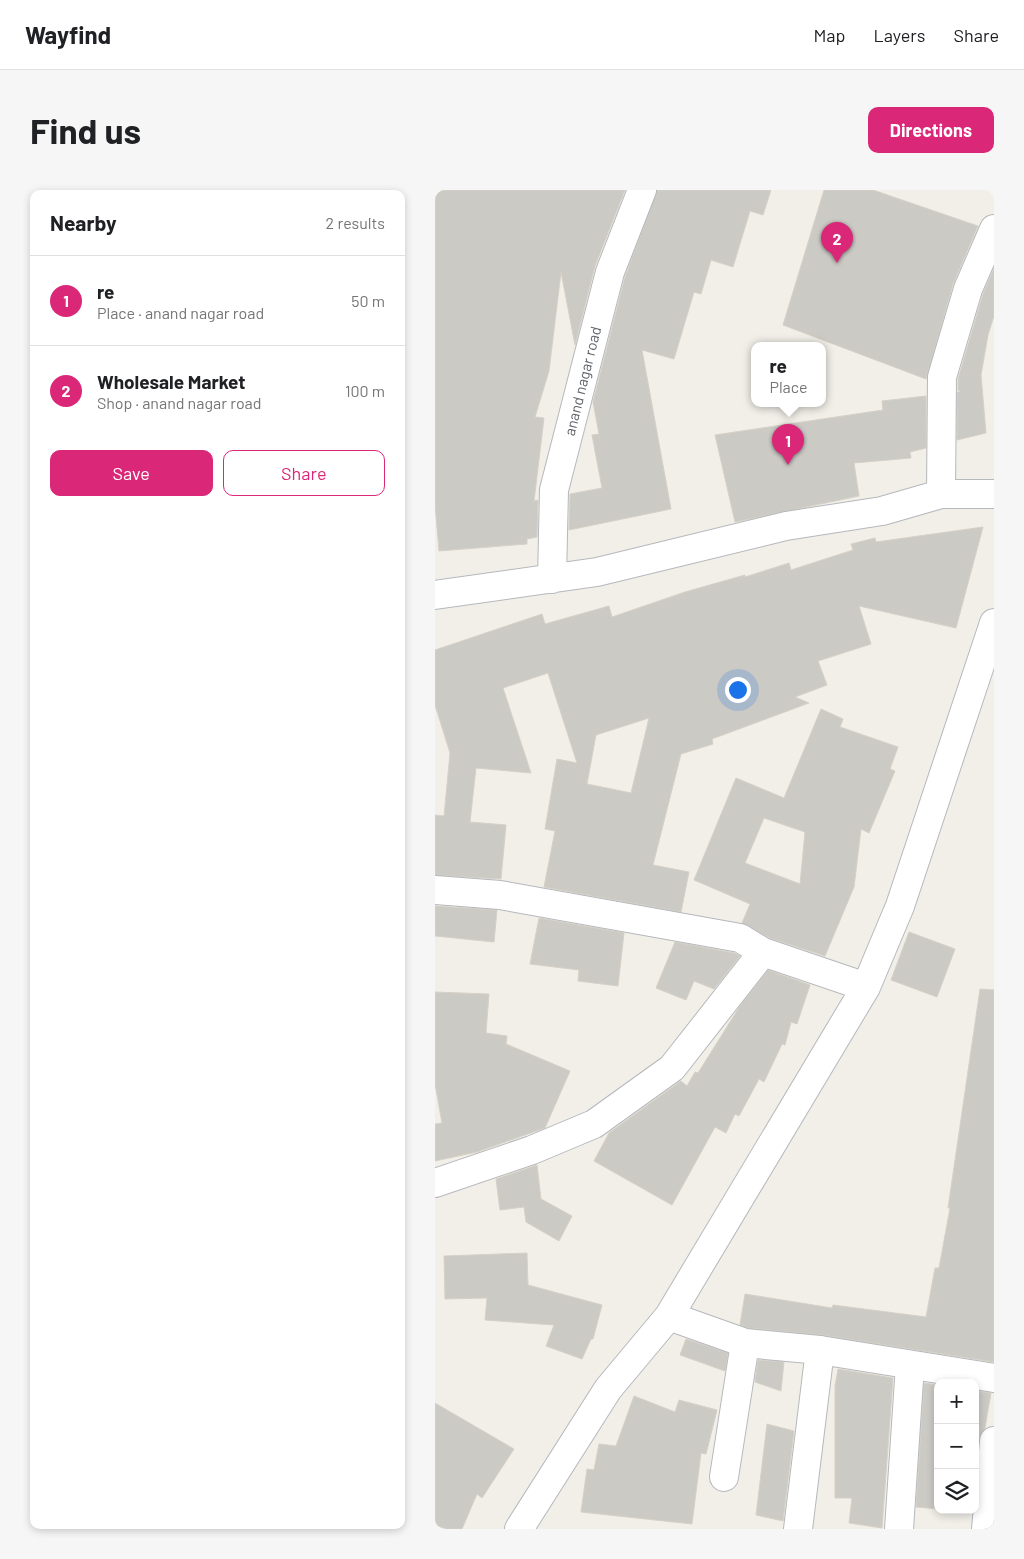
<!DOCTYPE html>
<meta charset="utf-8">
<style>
:root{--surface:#fff;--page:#f6f6f6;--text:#202124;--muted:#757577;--line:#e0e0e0;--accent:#db2777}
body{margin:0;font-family:Barlow,sans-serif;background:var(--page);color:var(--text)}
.controls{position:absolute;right:15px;bottom:15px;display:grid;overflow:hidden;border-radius:10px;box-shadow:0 2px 8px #0003}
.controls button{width:45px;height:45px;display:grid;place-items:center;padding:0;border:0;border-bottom:1px solid var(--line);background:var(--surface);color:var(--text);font:25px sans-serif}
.you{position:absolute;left:302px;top:499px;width:18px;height:18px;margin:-12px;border:4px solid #fff;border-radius:50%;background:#1a73e8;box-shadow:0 0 0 8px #1a73e833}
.badge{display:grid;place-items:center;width:32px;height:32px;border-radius:50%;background:var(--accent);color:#fff;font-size:16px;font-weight:700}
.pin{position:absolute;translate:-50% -41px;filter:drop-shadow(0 1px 2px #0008)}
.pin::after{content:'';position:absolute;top:26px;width:18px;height:15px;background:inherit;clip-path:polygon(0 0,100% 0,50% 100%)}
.popup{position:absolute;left:316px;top:152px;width:75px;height:65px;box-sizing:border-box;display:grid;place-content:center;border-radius:10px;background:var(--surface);filter:drop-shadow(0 1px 4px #0005);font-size:16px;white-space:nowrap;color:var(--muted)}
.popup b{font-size:19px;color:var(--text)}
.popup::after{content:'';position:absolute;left:50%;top:100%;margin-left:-10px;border:10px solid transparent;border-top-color:var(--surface)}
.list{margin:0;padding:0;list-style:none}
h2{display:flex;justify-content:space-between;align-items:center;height:65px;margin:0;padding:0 20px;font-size:21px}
h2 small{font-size:16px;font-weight:400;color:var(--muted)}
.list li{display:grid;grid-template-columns:32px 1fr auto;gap:15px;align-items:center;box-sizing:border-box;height:90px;padding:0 20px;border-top:1px solid var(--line)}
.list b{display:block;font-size:19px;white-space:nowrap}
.list p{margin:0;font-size:16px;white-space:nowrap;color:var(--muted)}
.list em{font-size:16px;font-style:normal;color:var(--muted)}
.actions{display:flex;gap:10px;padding:15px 20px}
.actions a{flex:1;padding:11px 0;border:1px solid var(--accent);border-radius:10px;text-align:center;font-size:18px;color:var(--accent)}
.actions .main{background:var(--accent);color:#fff}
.icon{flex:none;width:28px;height:28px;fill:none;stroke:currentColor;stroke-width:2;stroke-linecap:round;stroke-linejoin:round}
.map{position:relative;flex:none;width:559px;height:1339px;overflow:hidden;border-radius:10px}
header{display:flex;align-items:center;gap:30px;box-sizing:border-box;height:70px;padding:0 25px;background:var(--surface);border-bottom:1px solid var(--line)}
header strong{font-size:24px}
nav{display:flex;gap:28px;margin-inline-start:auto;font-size:18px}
.intro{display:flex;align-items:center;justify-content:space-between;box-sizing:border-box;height:120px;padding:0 30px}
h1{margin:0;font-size:35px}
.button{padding:12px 22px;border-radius:10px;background:var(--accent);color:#fff;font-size:18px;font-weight:700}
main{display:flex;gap:30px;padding:0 30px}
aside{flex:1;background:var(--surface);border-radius:10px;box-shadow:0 2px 8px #0003}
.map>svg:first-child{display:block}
</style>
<header>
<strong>Wayfind</strong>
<nav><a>Map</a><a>Layers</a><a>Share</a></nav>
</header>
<div class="intro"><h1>Find us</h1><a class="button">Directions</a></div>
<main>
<aside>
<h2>Nearby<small>2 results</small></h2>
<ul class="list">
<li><span class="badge">1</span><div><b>re</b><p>Place · anand nagar road</p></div><em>50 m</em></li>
<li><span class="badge">2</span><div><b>Wholesale Market</b><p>Shop · anand nagar road</p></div><em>100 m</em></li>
</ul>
<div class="actions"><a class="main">Save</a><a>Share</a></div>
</aside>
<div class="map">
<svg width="559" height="1339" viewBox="0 0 559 1339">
<rect width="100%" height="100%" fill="#f1efe8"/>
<path fill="#cccac5" stroke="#d6d1c6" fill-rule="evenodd" d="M 0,0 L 190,0 L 160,76 L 140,155 L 126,82 L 114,181 L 100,227 L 109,228 L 99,311 L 103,310 L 102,347 L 92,349 L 92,354 L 4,361 L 0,315 Z
M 222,0 L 336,0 L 328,25 L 315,21 L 298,77 L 276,70 L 266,104 L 259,102 L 239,169 L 207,160 L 236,319 L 134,340 L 135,304 L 167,298 L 157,245 L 164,244 L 158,212 L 190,87 Z
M 389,0 L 438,0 L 543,36 L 518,94 L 491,189 L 348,135 Z
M 559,78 L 559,126 L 553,145 L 546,185 L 551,243 L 522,250 L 522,202 L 526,202 L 523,200 L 523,189 L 548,104 Z
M 491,206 L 491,258 L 475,262 L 476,268 L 419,273 L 424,306 L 300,332 L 280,245 L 448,220 L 447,211 Z
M 548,337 L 521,438 L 424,416 L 436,454 L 383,471 L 392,495 L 360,507 L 374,513 L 277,549 L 278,554 L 246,564 L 218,675 L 254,682 L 246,722 L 109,697 L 120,641 L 110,639 L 122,569 L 142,573 L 113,483 L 68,498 L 96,583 L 41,578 L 35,632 L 71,635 L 66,689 L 0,685 L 0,625 L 9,626 L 15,563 L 0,515 L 0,460 L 107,424 L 110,434 L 174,416 L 177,427 L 250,402 L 310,385 L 310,387 L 354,373 L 356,380 L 418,360 L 416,354 L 440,348 L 441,352 ZM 214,528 L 196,603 L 152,594 L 161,545 Z
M 386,519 L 408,529 L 405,537 L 463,557 L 455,579 L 460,581 L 434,643 L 426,639 L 419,697 L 390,766 L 335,748 L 307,733 L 315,714 L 259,690 L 301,588 L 349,608 ZM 329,628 L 370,642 L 365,694 L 310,673 Z
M 0,716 L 62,720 L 59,752 L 0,746 Z
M 104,728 L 189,743 L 183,796 L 143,791 L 144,780 L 95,774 Z
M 474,742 L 520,759 L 502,807 L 456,790 Z
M 240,752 L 299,763 L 305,766 L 279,799 L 259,791 L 251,810 L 221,798 Z
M 333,780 L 375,795 L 362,834 L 356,832 L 350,855 L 347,854 L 329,892 L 324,889 L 304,926 L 300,924 L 291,943 L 280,937 L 237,1015 L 159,971 L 174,943 L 246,891 L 252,896 L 260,882 L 263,883 L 305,816 Z
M 545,799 L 559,800 L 559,1172 L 387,1145 L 313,1138 L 305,1135 L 310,1104 L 397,1118 L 398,1115 L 491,1127 L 500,1078 L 504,1078 L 515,1018 L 513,1018 Z
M 0,802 L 54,804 L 51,843 L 72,846 L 71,854 L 135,881 L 110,938 L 42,962 L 0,971 L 0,934 L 7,933 L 0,894 Z
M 102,975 L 106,1009 L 137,1026 L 124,1051 L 91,1032 L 89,1017 L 65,1020 L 61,989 Z
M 92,1063 L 93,1095 L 167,1115 L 158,1149 L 156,1149 L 147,1169 L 111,1156 L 119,1135 L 50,1130 L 52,1108 L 10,1109 L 9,1066 Z
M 251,1149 L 293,1163 L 290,1181 L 245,1165 Z
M 323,1170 L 349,1172 L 346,1201 L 320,1192 Z
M 403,1179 L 458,1188 L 447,1338 L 414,1333 L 417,1308 L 400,1308 L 400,1196 Z
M 489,1193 L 503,1195 L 503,1319 L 481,1317 Z
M 540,1201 L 556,1203 L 550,1238 L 543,1250 L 540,1285 Z
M 199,1206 L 240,1222 L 244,1210 L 282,1220 L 271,1264 L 266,1263 L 257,1334 L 146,1322 L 152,1279 L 159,1280 L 164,1254 L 181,1256 Z
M 0,1213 L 79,1259 L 47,1308 L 42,1304 L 27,1339 L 11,1339 L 0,1335 Z
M 332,1234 L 359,1241 L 348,1331 L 321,1325 Z"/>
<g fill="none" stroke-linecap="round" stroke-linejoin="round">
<defs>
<path id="street" d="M 506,304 L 507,187 L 533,99 L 559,39
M 117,389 L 119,300 L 175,82 L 207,0
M 0,405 L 162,382 L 351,336 L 447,321 L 506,304 L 559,304
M 0,700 L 65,705 L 305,748 L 328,762 L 431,797
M 0,993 L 97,960 L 159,934 L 237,878 L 328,762
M 234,1126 L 310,1153 L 385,1160 L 559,1188
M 289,1287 L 310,1153
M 84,1339 L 173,1199 L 234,1126 L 431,797 L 465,716 L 559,433
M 363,1339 L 385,1160
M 464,1339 L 475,1175
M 551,1339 L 559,1251"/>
</defs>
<use href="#street" stroke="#b5b8bc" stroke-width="30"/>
<use href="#street" stroke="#fff" stroke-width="28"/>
</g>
<g text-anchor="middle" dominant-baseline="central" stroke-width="4" stroke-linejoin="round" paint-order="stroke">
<g font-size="15" fill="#5f6368" stroke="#fff">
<text transform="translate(147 191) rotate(-76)">anand nagar road</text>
</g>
</g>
</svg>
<div class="controls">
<button>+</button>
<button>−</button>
<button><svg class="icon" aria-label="layers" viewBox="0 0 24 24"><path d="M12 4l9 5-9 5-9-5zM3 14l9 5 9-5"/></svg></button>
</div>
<div class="you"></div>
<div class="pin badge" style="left:353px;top:275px">1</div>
<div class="popup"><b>re</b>Place</div>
<div class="pin badge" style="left:402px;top:73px">2</div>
</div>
</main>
